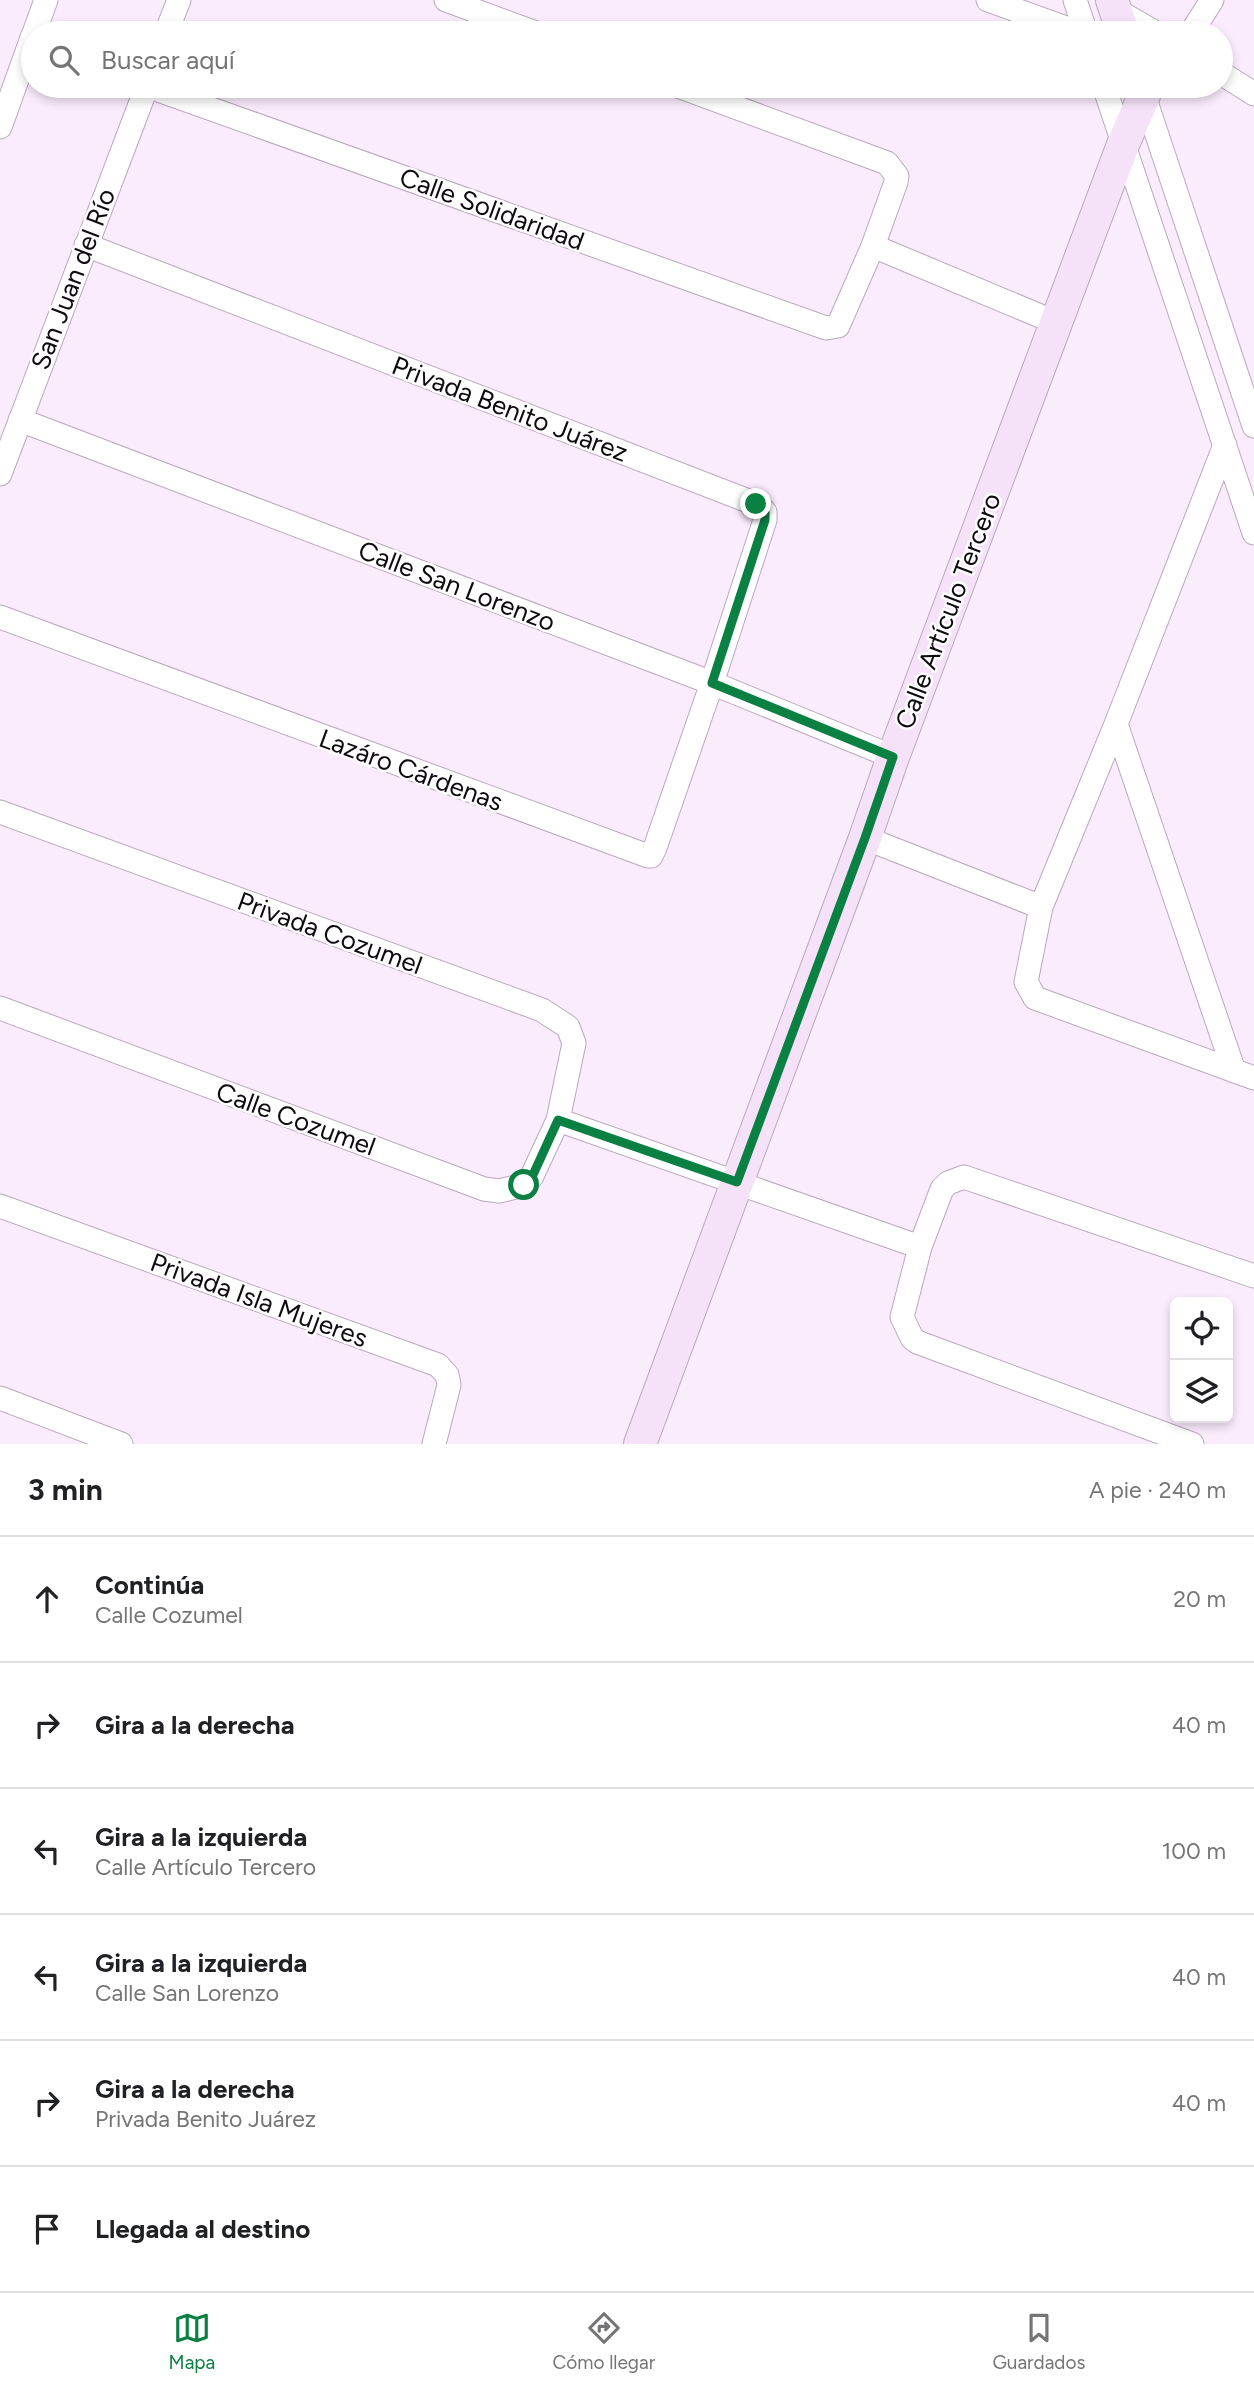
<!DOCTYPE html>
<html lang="es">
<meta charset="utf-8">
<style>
:root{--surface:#fff;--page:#f6f6f6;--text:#202124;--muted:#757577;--line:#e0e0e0;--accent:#0b8043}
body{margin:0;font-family:Figtree,sans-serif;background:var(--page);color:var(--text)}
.controls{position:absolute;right:21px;bottom:21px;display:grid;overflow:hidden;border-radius:10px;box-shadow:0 4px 10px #0003}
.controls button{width:63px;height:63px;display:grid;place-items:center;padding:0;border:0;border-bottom:2px solid var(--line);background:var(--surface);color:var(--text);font:35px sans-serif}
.stop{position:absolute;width:21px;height:21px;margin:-16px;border:5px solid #0b8043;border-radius:50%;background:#fff}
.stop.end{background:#0b8043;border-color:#fff;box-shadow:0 2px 7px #0008}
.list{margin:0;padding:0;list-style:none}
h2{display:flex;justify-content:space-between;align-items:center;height:91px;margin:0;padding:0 28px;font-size:30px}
h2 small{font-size:23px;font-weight:400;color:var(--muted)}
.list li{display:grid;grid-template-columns:46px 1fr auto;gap:21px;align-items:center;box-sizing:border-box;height:126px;padding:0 28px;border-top:2px solid var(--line)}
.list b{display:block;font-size:26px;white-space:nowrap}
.list p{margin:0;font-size:23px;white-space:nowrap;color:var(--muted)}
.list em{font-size:23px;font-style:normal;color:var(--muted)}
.icon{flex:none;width:38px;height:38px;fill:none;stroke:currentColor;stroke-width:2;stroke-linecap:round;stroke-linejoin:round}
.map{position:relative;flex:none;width:1254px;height:1444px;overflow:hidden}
.search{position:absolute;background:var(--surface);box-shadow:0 4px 10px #0003;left:21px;right:21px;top:21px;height:77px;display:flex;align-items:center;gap:18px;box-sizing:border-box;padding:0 24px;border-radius:38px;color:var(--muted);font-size:26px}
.sheet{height:847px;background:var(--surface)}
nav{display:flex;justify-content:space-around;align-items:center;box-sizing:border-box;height:98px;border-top:2px solid var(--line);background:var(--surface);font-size:19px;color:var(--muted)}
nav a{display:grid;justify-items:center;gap:4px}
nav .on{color:var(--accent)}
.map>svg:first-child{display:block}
</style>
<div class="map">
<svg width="1254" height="1444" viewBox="0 0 1254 1444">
<rect width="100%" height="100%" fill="#fbecfd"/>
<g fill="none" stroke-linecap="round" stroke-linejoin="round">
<defs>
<path id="street" d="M 446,0 L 536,33
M 988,0 L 1080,33
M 1075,0 L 1086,33
M 1116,10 L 1156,33
M 34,33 L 46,0
M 166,33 L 179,0
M 1191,33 L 1212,0
M 1221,73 L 1254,94
M 1104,86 L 1254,533
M 1144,96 L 1254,426
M 0,127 L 33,35
M 873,246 L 1057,323
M 20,420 L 712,683 L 893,757
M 1225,445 L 1116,724 L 1041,907 L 1026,982 L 1035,998 L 1254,1078
M 0,474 L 147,86 L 826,328 L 838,326 L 873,246 L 896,182 L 897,176 L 887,163 L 678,86
M 0,617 L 648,856 L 651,856 L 655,848 L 712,683 L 765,520 L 765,512 L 756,504 L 86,245
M 1116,724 L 1234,1071
M 0,812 L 542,1010 L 568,1027 L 574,1043 L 558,1120 L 532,1176 L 524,1185 L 499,1191 L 484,1189 L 0,1008
M 865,838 L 1041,907
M 558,1120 L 920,1247
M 0,1206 L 438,1365 L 447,1375 L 449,1385 L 434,1444
M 0,1398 L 121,1444
M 1192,1444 L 917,1342 L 912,1338 L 902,1317 L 920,1247 L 942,1189 L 948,1183 L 964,1177 L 1254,1276"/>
<path id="secondary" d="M 1112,0 L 1123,33
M 640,1444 L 865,838 L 893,757 L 1124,142 L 1144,96 L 1141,86"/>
</defs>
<use href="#street" stroke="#b9a8bc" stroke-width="25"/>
<use href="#secondary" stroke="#b9a8bc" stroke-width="34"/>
<use href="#street" stroke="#fff" stroke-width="23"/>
<use href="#secondary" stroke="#f5e2f8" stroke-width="32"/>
</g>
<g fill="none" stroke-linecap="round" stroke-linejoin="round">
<path stroke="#0b8043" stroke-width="9" d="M 524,1185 L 532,1177 L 558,1120 L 737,1182 L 865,838 L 893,757 L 712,683 L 765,520 L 765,512 L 756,504"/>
</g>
<g text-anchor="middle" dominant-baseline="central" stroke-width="5" stroke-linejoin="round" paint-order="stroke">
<g font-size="26" fill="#0f0910" stroke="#fff">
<text transform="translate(492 209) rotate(20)">Calle Solidaridad</text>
<text transform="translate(73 279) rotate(-69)">San Juan del Río</text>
<text transform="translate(510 409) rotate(21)">Privada Benito Juárez</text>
<text transform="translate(457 586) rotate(21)">Calle San Lorenzo</text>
<text transform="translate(948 611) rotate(-69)">Calle Artículo Tercero</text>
<text transform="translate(411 770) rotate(20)">Lazáro Cárdenas</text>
<text transform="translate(330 933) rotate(20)">Privada Cozumel</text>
<text transform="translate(296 1119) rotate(20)">Calle Cozumel</text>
<text transform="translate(259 1300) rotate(20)">Privada Isla Mujeres</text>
</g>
</g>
</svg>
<div class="controls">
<button><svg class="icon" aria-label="locate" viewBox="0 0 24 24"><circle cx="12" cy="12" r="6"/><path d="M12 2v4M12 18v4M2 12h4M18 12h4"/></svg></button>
<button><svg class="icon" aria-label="layers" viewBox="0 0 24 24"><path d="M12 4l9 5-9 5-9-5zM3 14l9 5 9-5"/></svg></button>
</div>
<div class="stop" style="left:524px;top:1185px"></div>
<div class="stop end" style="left:756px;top:504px"></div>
<div class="search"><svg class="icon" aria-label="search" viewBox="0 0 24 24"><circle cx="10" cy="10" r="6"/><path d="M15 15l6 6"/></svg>Buscar aquí</div>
</div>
<section class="sheet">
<h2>3 min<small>A pie · 240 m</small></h2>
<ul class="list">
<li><svg class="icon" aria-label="ahead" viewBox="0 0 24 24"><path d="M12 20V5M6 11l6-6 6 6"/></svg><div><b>Continúa</b><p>Calle Cozumel</p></div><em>20 m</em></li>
<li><svg class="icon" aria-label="right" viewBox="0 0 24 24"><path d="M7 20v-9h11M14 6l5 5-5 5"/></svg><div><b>Gira a la derecha</b></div><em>40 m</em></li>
<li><svg class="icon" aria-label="left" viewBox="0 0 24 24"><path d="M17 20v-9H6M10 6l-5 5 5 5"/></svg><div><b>Gira a la izquierda</b><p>Calle Artículo Tercero</p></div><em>100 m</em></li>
<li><svg class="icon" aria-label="left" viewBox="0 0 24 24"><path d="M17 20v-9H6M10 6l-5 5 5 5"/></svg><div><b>Gira a la izquierda</b><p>Calle San Lorenzo</p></div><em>40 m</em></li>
<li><svg class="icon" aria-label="right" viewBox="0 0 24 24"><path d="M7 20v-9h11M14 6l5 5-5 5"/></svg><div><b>Gira a la derecha</b><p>Privada Benito Juárez</p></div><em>40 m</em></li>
<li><svg class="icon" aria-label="arrive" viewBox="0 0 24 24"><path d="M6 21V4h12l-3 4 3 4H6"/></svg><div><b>Llegada al destino</b></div></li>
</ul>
</section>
<nav>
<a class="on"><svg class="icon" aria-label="map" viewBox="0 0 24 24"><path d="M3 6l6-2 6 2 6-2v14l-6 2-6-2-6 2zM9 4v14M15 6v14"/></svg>Mapa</a>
<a><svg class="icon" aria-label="directions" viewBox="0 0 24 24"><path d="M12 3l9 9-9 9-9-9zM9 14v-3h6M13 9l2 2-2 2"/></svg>Cómo llegar</a>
<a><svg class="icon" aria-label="saved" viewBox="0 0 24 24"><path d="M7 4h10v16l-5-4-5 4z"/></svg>Guardados</a>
</nav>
